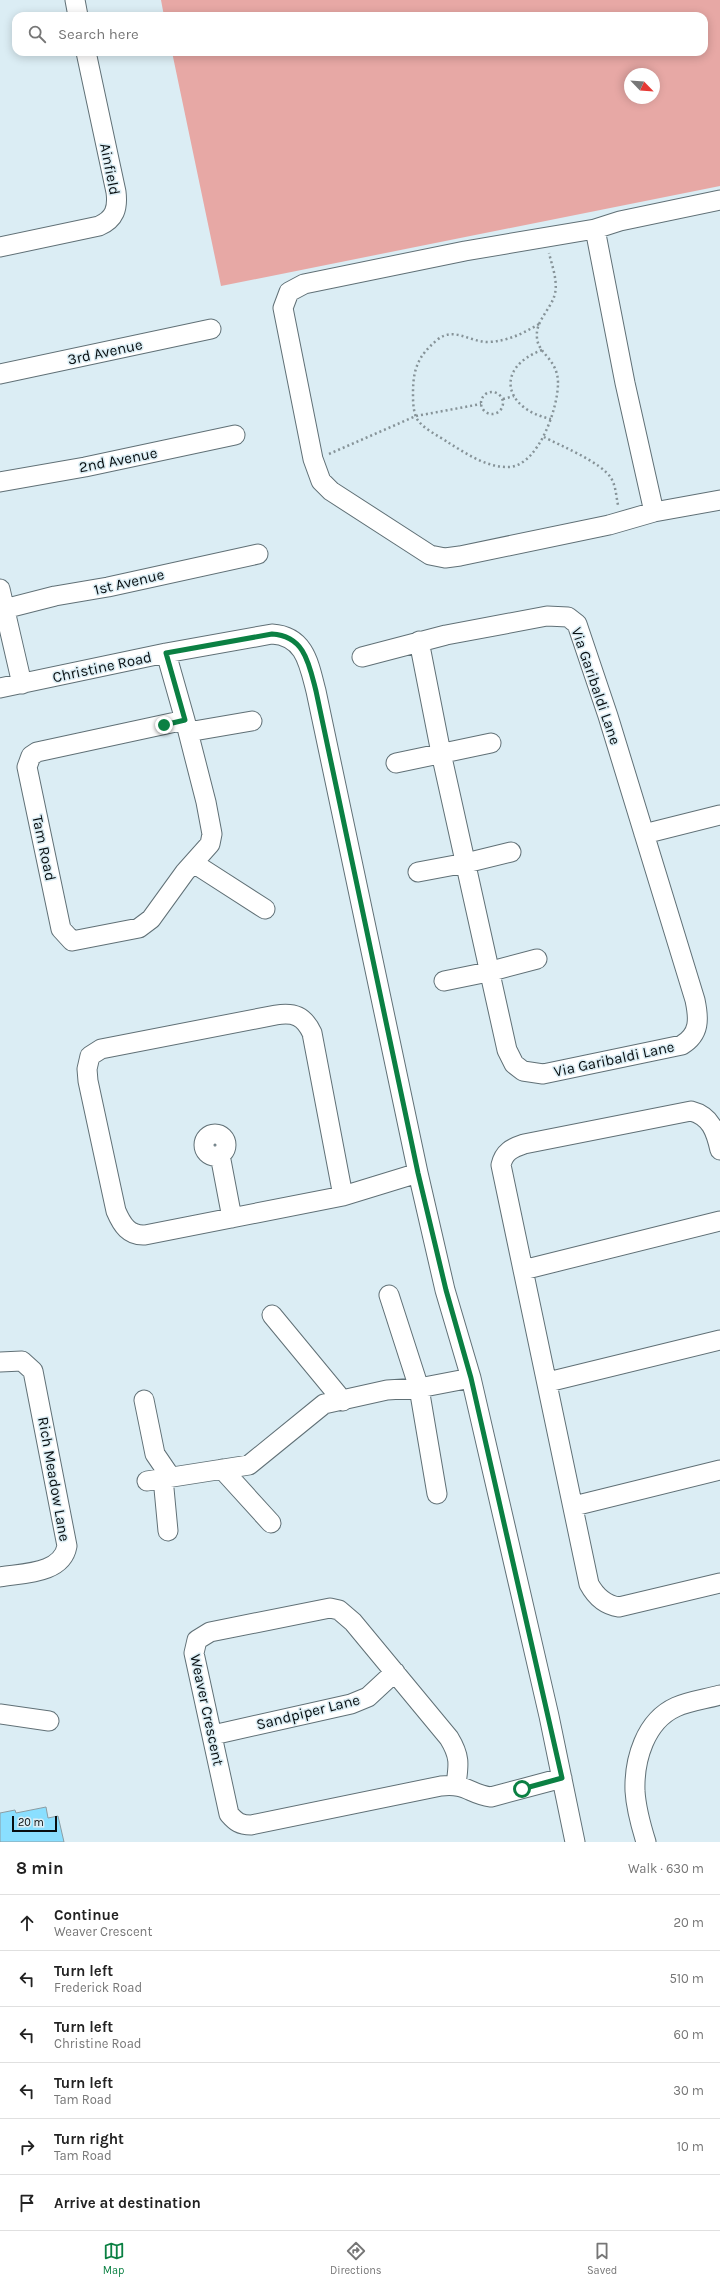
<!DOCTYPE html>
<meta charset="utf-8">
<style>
:root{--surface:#fff;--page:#f6f6f6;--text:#222;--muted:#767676;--line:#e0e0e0;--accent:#0b8043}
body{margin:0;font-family:Karla,sans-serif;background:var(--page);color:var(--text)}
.compass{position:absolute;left:624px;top:68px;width:36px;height:36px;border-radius:50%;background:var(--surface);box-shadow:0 2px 10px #0003;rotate:115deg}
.scale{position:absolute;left:12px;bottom:10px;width:45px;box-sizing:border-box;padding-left:4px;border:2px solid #080e10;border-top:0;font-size:11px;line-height:14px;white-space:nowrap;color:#080e10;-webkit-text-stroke:3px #dbedf4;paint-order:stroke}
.stop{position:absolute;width:12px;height:12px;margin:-9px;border:3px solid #0b8043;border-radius:50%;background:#fff}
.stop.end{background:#0b8043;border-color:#fff;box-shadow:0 1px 4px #0008}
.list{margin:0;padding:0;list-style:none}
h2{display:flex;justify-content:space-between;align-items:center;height:52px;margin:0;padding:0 16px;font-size:17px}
h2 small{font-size:13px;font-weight:400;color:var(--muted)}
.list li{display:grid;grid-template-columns:26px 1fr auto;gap:12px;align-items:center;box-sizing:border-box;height:56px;padding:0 16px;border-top:1px solid var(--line)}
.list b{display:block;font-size:15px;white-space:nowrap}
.list p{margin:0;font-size:13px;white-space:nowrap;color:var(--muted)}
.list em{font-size:13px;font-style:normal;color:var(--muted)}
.icon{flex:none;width:22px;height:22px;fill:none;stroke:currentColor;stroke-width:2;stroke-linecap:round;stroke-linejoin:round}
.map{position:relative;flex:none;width:720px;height:1842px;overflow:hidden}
.search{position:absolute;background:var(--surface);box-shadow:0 2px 10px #0003;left:12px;right:12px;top:12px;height:44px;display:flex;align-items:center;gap:10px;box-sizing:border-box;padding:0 14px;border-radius:12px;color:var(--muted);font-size:15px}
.sheet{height:388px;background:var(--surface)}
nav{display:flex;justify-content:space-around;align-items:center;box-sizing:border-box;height:56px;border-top:1px solid var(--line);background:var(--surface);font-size:11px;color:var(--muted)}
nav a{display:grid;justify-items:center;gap:2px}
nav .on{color:var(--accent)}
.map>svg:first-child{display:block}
</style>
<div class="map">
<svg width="720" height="1842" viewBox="0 0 720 1842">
<rect width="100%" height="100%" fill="#dbedf4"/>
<path fill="#e7a8a5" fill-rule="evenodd" d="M 161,0 L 720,0 L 720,186 L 221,286 L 172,52 L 704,52 L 704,16 L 164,16 ZM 630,74 L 654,74 L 654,98 L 630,98 Z"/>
<path fill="#8adfff" stroke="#8c9da3" d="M 46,1807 L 48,1818 L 58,1816 L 64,1842 L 0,1842 L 0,1813 L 15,1810 L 16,1813 Z"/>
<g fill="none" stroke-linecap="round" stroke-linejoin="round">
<defs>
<path id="minor" d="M 75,0 L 78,16
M 720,200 L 620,221 L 595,229 L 465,251 L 304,284 L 289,292 L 283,308 L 313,459 L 321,481 L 331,491 L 430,555 L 445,558 L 460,556 L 609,525 L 654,512 L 720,500
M 595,229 L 625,383 L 654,512
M 0,247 L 99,226 C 115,219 118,208 116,192 L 86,52
M 0,374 L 211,329
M 0,482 L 85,467 L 235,435
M 0,589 L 22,684
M 0,610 L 55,596 L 108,587 L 258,554
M 166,653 L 185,720
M 362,657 L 446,635 L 547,616 L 568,617 L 577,624 L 608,716 L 695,1000 C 699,1019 700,1034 682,1045 L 543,1074 L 523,1071 L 514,1064 L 507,1050 L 441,753 L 419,641
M 0,688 L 166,653 L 272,634 C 305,636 309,664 316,691 L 418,1173 L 445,1290 L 471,1378 L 549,1716 L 575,1842
M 185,720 L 206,802 L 212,834 L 210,844 L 185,872 L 151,919 L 139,928 L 72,941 L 61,929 L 27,767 L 31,756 L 37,752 Z
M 188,732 L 252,721
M 396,763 L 491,743
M 644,834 L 720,815
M 195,864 L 265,909
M 418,872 L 466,863 L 511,852
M 444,981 L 488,972 L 537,959
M204 1145a11 11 0 1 1 22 0a11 11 0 1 1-22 0Z
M 720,1150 C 716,1132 711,1116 691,1111 L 524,1144 C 512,1148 504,1152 501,1165 L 589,1584 C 596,1597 605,1605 619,1607 L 720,1583
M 220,1155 L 232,1218
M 343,1196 L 312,1033 C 304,1016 294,1012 276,1015 L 101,1049 L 90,1056 L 87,1069 L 88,1081 L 116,1211 C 122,1225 129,1236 145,1235 L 343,1196 L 418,1173
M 523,1270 L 720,1221
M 389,1295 L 419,1388 L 437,1494
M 272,1315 L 343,1401
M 0,1362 L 22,1361 L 33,1371 L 67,1546 C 62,1574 23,1573 0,1577
M 548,1382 L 720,1340
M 144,1400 L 155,1454 L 170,1476
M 222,1469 L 271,1523
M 163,1478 L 168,1531
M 147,1481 L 249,1465 L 324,1404 L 387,1390 L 419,1388 L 471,1378
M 574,1506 L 720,1470
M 0,1714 L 49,1721
M 213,1735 L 351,1704 L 368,1697 L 395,1672
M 456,1784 C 459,1764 460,1756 449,1738 L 353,1622 L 339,1610 L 330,1608 L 210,1632 L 197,1640 L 194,1653 L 229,1814 C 236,1822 240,1825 251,1825 L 441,1786 C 467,1783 469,1794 491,1797 L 562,1778
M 646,1842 C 641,1826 636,1808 635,1791 C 634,1760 645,1721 676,1707 C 689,1701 706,1699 720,1695"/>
</defs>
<use href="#minor" stroke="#607076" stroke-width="21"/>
<path stroke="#869398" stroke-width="2.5" stroke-dasharray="2 3" stroke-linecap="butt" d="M 539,324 C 522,334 508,341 488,342 C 469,342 454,326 437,340 C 418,356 413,369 413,393 C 413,401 413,409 416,417 C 421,428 439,436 449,443 C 467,454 487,468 510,467 C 539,464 558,408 558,383 C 558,359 538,354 537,338 C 535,322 549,311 554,297 C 559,283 552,266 549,253
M 542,350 C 494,368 504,409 551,419
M481 403a11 11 0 1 1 22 0a11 11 0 1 1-22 0Z
M 503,399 L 514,396
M 544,437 C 561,446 601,462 611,478 C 616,486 616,496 618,505
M 329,454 L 416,416 L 481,404"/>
<use href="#minor" stroke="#fff" stroke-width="19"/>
</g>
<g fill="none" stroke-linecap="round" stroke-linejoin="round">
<path stroke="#0b8043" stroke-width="5" d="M 164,725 L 185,720 L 166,653 L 272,634 C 305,636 309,664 316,691 L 418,1173 L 446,1290 L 471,1378 L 562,1778 L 522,1789"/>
</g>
<g text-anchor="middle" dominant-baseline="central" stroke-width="3" stroke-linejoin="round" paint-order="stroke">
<g font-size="15" fill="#080e10" stroke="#dbedf4">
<text transform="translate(110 169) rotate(79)">Ainfield</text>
<text transform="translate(105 352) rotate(-12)">3rd Avenue</text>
<text transform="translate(118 460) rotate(-11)">2nd Avenue</text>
<text transform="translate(129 582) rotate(-13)">1st Avenue</text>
<text transform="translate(102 667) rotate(-12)">Christine Road</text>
<text transform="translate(596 686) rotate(71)">Via Garibaldi Lane</text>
<text transform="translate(44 848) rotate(78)">Tam Road</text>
<text transform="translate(614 1059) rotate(-12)">Via Garibaldi Lane</text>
<text transform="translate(54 1479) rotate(80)">Rich Meadow Lane</text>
<text transform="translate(207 1710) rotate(78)">Weaver Crescent</text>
<text transform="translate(308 1712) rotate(-14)">Sandpiper Lane</text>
</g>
</g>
</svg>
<svg class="compass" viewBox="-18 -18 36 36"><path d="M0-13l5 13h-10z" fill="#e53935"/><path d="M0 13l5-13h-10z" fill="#767676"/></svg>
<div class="scale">20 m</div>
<div class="stop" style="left:522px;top:1789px"></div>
<div class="stop end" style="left:164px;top:725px"></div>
<div class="search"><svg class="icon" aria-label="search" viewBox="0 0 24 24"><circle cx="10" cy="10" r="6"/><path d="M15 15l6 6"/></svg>Search here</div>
</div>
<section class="sheet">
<h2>8 min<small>Walk · 630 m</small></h2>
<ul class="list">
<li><svg class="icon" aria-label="ahead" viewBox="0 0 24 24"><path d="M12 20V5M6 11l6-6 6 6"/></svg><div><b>Continue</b><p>Weaver Crescent</p></div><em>20 m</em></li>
<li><svg class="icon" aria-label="left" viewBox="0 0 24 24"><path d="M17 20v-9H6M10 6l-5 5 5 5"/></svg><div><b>Turn left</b><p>Frederick Road</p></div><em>510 m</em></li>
<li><svg class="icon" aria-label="left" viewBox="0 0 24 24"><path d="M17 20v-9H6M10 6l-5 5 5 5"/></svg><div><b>Turn left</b><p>Christine Road</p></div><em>60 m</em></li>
<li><svg class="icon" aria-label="left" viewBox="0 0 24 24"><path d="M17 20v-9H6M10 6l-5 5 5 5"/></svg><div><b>Turn left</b><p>Tam Road</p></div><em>30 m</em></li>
<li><svg class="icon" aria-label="right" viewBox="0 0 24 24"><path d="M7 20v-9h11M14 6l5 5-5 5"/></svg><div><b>Turn right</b><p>Tam Road</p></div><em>10 m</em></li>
<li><svg class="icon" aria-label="arrive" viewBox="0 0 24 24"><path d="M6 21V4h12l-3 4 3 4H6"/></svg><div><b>Arrive at destination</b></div></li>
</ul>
</section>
<nav>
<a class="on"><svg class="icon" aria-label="map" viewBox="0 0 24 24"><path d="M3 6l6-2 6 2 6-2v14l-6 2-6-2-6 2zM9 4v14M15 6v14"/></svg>Map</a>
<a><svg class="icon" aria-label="directions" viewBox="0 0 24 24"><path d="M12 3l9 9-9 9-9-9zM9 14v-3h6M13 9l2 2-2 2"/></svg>Directions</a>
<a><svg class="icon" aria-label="saved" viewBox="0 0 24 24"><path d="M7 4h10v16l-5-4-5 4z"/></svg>Saved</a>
</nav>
